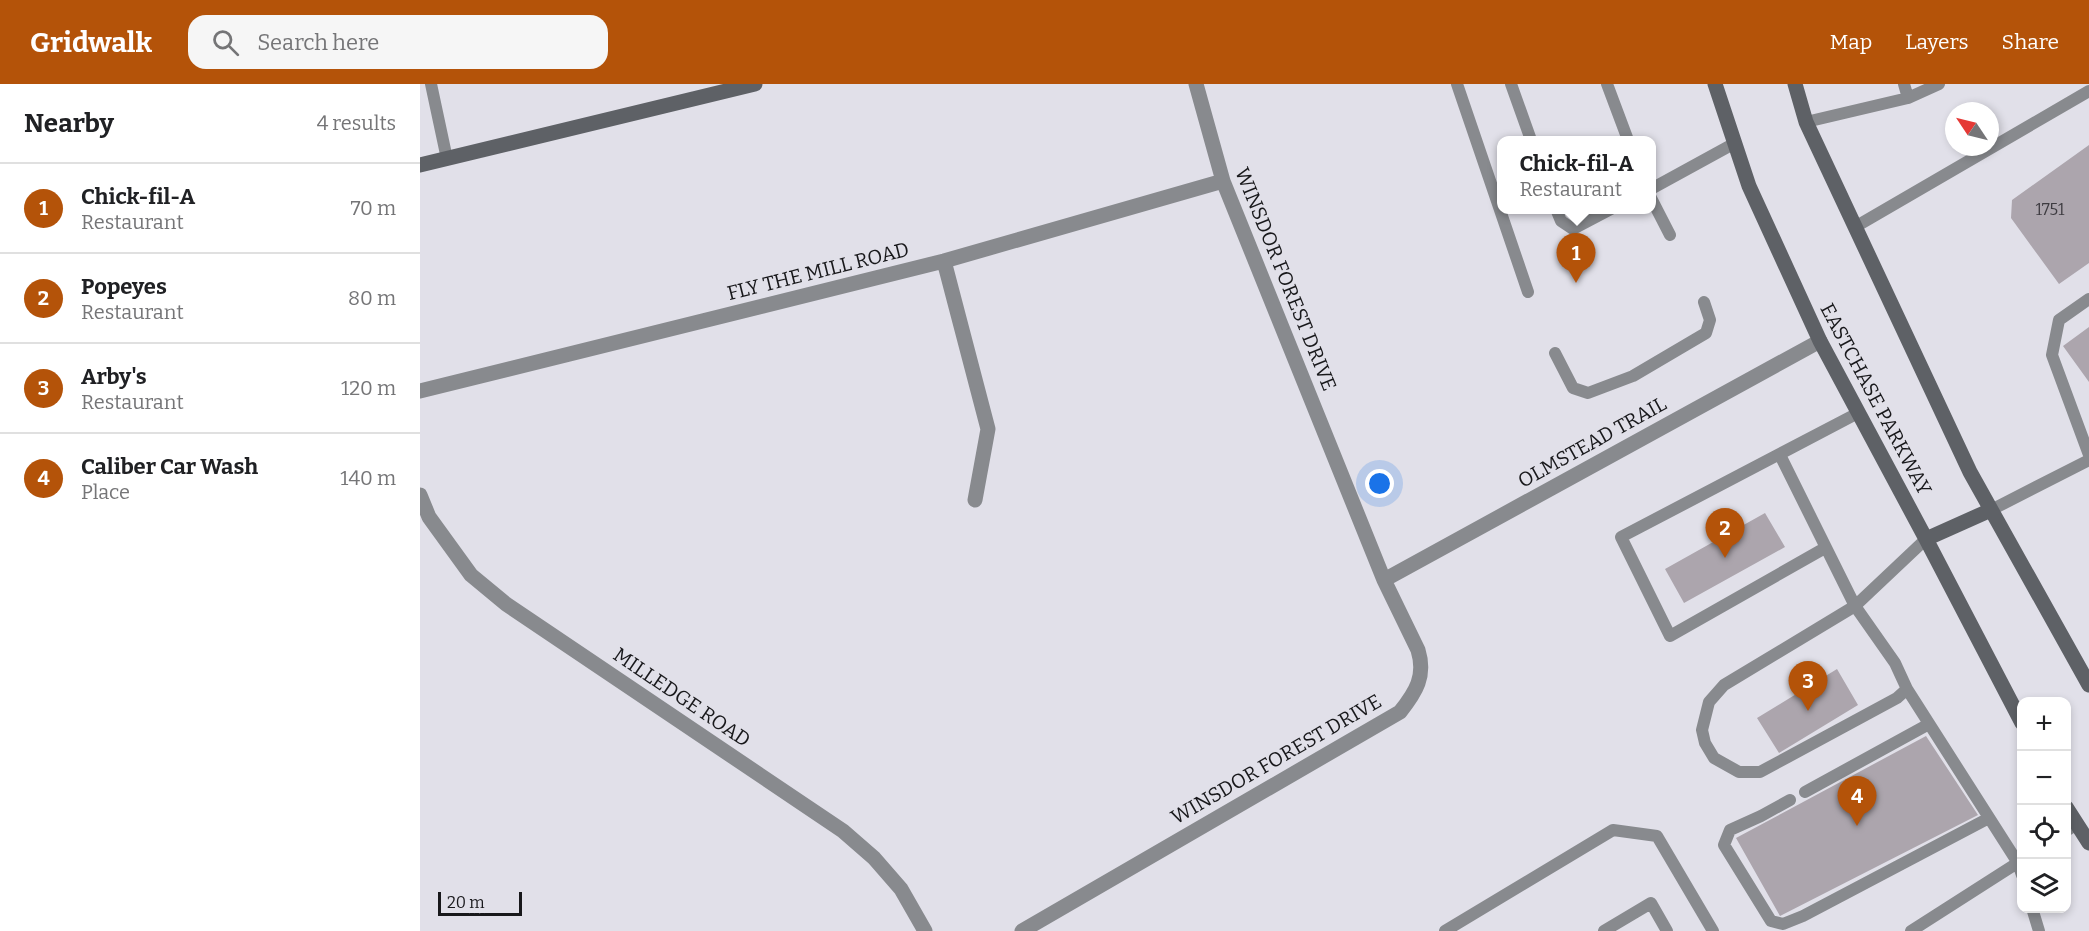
<!DOCTYPE html>
<meta charset="utf-8">
<style>
:root{--surface:#fff;--page:#f6f6f6;--text:#202124;--muted:#757577;--line:#e0e0e0;--accent:#b45309}
body{margin:0;font-family:Bitter,serif;background:var(--page);color:var(--text)}
.controls{position:absolute;right:18px;bottom:18px;display:grid;overflow:hidden;border-radius:12px;box-shadow:0 3px 9px #0003}
.controls button{width:54px;height:54px;display:grid;place-items:center;padding:0;border:0;border-bottom:2px solid var(--line);background:var(--surface);color:var(--text);font:30px sans-serif}
.compass{position:absolute;left:1525px;top:18px;width:54px;height:54px;border-radius:50%;background:var(--surface);box-shadow:0 3px 9px #0003;rotate:305deg}
.scale{position:absolute;left:18px;bottom:15px;width:84px;box-sizing:border-box;padding-left:6px;border:3px solid #18181b;border-top:0;font-size:16px;line-height:21px;white-space:nowrap;color:#18181b;-webkit-text-stroke:4px #e1e0e9;paint-order:stroke}
.you{position:absolute;left:960px;top:400px;width:21px;height:21px;margin:-15px;border:4px solid #fff;border-radius:50%;background:#1a73e8;box-shadow:0 0 0 9px #1a73e833}
.badge{display:grid;place-items:center;width:39px;height:39px;border-radius:50%;background:var(--accent);color:#fff;font-size:20px;font-weight:700}
.pin{position:absolute;translate:-50% -50px;filter:drop-shadow(0 2px 3px #0008)}
.pin::after{content:'';position:absolute;top:32px;width:21px;height:18px;background:inherit;clip-path:polygon(0 0,100% 0,50% 100%)}
.popup{position:absolute;left:1077px;top:52px;width:159px;height:78px;box-sizing:border-box;display:grid;place-content:center;border-radius:12px;background:var(--surface);filter:drop-shadow(0 2px 4px #0005);font-size:20px;white-space:nowrap;color:var(--muted)}
.popup b{font-size:22px;color:var(--text)}
.popup::after{content:'';position:absolute;left:50%;top:100%;margin-left:-12px;border:12px solid transparent;border-top-color:var(--surface)}
.list{margin:0;padding:0;list-style:none}
h2{display:flex;justify-content:space-between;align-items:center;height:78px;margin:0;padding:0 24px;font-size:26px}
h2 small{font-size:20px;font-weight:400;color:var(--muted)}
.list li{display:grid;grid-template-columns:39px 1fr auto;gap:18px;align-items:center;box-sizing:border-box;height:90px;padding:0 24px;border-top:2px solid var(--line)}
.list b{display:block;font-size:22px;white-space:nowrap}
.list p{margin:0;font-size:20px;white-space:nowrap;color:var(--muted)}
.list em{font-size:20px;font-style:normal;color:var(--muted)}
.icon{flex:none;width:33px;height:33px;fill:none;stroke:currentColor;stroke-width:2;stroke-linecap:round;stroke-linejoin:round}
.map{position:relative;flex:none;width:1669px;height:847px;overflow:hidden}
header{display:flex;align-items:center;gap:36px;box-sizing:border-box;height:84px;padding:0 30px;background:var(--accent);color:#fff}
header strong{font-size:28px}
nav{display:flex;gap:33px;margin-inline-start:auto;font-size:21px}
.search{width:420px;height:54px;background:var(--page);display:flex;align-items:center;gap:15px;box-sizing:border-box;padding:0 21px;border-radius:18px;color:var(--muted);font-size:22px}
main{display:flex}
aside{flex:1;background:var(--surface)}
.map>svg:first-child{display:block}
</style>
<header>
<strong>Gridwalk</strong>
<div class="search"><svg class="icon" aria-label="search" viewBox="0 0 24 24"><circle cx="10" cy="10" r="6"/><path d="M15 15l6 6"/></svg>Search here</div>
<nav><a>Map</a><a>Layers</a><a>Share</a></nav>
</header>
<main>
<aside>
<h2>Nearby<small>4 results</small></h2>
<ul class="list">
<li><span class="badge">1</span><div><b>Chick-fil-A</b><p>Restaurant</p></div><em>70 m</em></li>
<li><span class="badge">2</span><div><b>Popeyes</b><p>Restaurant</p></div><em>80 m</em></li>
<li><span class="badge">3</span><div><b>Arby's</b><p>Restaurant</p></div><em>120 m</em></li>
<li><span class="badge">4</span><div><b>Caliber Car Wash</b><p>Place</p></div><em>140 m</em></li>
</ul>
</aside>
<div class="map">
<svg width="1669" height="847" viewBox="0 0 1669 847">
<rect width="100%" height="100%" fill="#e1e0e9"/>
<path fill="#aca5ad" d="M 1669,61 L 1669,179 L 1639,200 L 1591,134 L 1592,116 Z
M 1669,243 L 1669,298 L 1643,262 Z
M 1345,429 L 1365,463 L 1264,519 L 1245,485 Z
M 1417,585 L 1438,621 L 1359,669 L 1337,634 Z
M 1506,652 L 1558,731 L 1360,832 L 1316,754 Z"/>
<g fill="none" stroke-linecap="round" stroke-linejoin="round">
<path stroke="#888a8e" stroke-width="12" d="M 11,0 L 27,75
M 1037,0 L 1108,208
M 1091,0 L 1111,56
M 1187,0 L 1208,56
M 1484,0 L 1488,14
M 1386,38 L 1488,14 L 1519,0
M 1231,105 L 1315,59
M 1231,114 L 1250,151
M 1136,125 L 1141,137 L 1153,145 L 1191,125
M 1435,143 L 1669,7
M 1669,215 L 1639,236 L 1632,271 L 1669,371
M 1135,269 L 1153,304 L 1168,309 L 1213,292 L 1286,249 L 1290,236 L 1284,218
M 1360,371 L 1435,522 L 1475,579 L 1487,605 L 1598,779 L 1602,791
M 1571,426 L 1669,376
M 1405,464 L 1250,552 L 1201,453 L 1438,329
M 1487,605 L 1477,614 L 1340,688 L 1319,688 L 1294,674 L 1285,659 L 1282,646 L 1289,618 L 1304,601 L 1435,522 L 1506,455
M 1385,708 L 1509,640
M 1370,716 L 1341,732 L 1310,746 L 1304,761 L 1351,837 L 1363,840 L 1383,832 L 1569,734
M 1646,747 L 1657,740
M 1612,824 L 1619,847
M 1025,847 L 1193,746 L 1237,752 L 1293,847
M 1184,847 L 1231,819 L 1247,847
M 1491,847 L 1602,776"/>
<path stroke="#888a8e" stroke-width="15" d="M 524,177 L 568,345 L 555,416
M 0,307 L 524,177 L 803,97
M 0,411 L 9,433 L 51,491 L 86,520 L 423,747 L 454,774 L 481,805 L 505,847
M 964,496 L 1400,257
M 602,847 L 980,628 C 996,608 1006,592 998,566 L 964,496 L 803,97 L 776,0"/>
<path stroke="#5e6166" stroke-width="15" d="M 1295,0 L 1329,102 L 1400,257 L 1506,455 L 1602,639
M 1375,0 L 1386,38 L 1550,388 L 1669,601
M 0,81 L 335,0
M 1506,455 L 1571,426
M 1646,723 L 1669,759"/>
</g>
<g text-anchor="middle" dominant-baseline="central" stroke-width="4.5" stroke-linejoin="round" paint-order="stroke">
<g font-size="16" fill="#3d3b40">
<text x="1630" y="125">1751</text>
</g>
<g font-size="20" fill="#18181b" stroke="#e1e0e9">
<text transform="translate(398 187) rotate(-14)">FLY THE MILL ROAD</text>
<text transform="translate(866 195) rotate(68)">WINSDOR FOREST DRIVE</text>
<text transform="translate(1456 315) rotate(62)">EASTCHASE PARKWAY</text>
<text transform="translate(1172 358) rotate(-29)">OLMSTEAD TRAIL</text>
<text transform="translate(262 613) rotate(34)">MILLEDGE ROAD</text>
<text transform="translate(856 675) rotate(-30)">WINSDOR FOREST DRIVE</text>
</g>
</g>
</svg>
<div class="controls">
<button>+</button>
<button>−</button>
<button><svg class="icon" aria-label="locate" viewBox="0 0 24 24"><circle cx="12" cy="12" r="6"/><path d="M12 2v4M12 18v4M2 12h4M18 12h4"/></svg></button>
<button><svg class="icon" aria-label="layers" viewBox="0 0 24 24"><path d="M12 4l9 5-9 5-9-5zM3 14l9 5 9-5"/></svg></button>
</div>
<svg class="compass" viewBox="-18 -18 36 36"><path d="M0-13l5 13h-10z" fill="#e53935"/><path d="M0 13l5-13h-10z" fill="#757577"/></svg>
<div class="scale">20 m</div>
<div class="you"></div>
<div class="pin badge" style="left:1156px;top:199px">1</div>
<div class="popup"><b>Chick-fil-A</b>Restaurant</div>
<div class="pin badge" style="left:1305px;top:474px">2</div>
<div class="pin badge" style="left:1388px;top:627px">3</div>
<div class="pin badge" style="left:1437px;top:742px">4</div>
</div>
</main>
